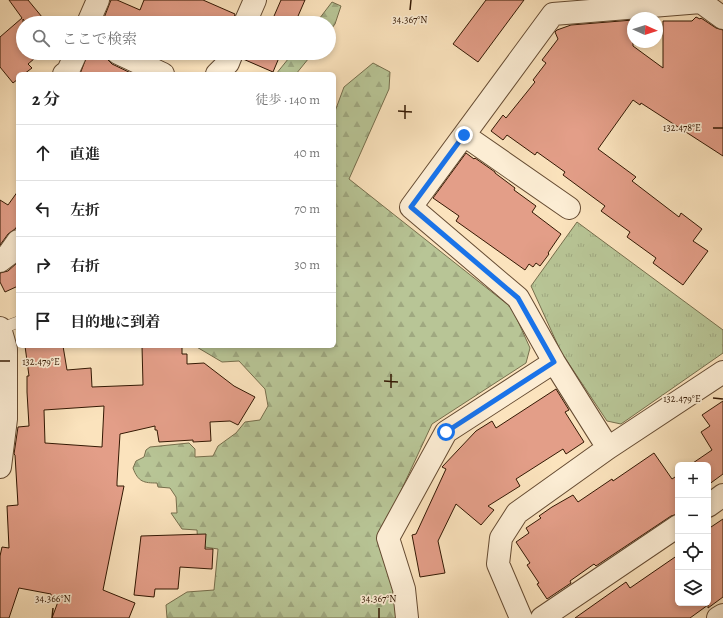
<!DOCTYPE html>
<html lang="ja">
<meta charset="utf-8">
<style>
:root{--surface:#fff;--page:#f6f6f6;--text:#222;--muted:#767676;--line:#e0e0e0}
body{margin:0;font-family:Alegreya,"Noto Serif JP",serif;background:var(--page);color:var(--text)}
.controls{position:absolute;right:12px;bottom:12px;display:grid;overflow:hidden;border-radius:6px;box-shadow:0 2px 6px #0003}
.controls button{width:36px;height:36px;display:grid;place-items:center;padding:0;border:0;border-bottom:1px solid var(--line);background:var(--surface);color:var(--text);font:20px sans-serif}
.compass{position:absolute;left:627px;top:12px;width:36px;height:36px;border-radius:50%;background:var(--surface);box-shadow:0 2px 6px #0003;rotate:93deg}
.stop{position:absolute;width:12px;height:12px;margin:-9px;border:3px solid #1a73e8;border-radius:50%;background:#fff}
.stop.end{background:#1a73e8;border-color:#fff;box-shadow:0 1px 4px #0008}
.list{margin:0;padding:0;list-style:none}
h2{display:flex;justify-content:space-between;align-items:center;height:52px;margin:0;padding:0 16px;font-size:17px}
h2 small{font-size:13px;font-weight:400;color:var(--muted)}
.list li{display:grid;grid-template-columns:26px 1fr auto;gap:12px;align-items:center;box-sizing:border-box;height:56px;padding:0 16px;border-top:1px solid var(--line)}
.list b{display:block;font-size:15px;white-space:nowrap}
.list em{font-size:13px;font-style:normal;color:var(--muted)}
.icon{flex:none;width:22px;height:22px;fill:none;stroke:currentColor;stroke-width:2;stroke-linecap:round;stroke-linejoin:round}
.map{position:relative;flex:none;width:723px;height:618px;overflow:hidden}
.search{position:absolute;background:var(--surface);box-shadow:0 2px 6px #0003;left:16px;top:16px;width:320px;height:44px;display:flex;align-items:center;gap:10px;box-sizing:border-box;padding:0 14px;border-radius:22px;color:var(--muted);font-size:15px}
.panel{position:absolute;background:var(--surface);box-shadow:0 2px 6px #0003;left:16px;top:72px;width:320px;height:276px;border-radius:6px}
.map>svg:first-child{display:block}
</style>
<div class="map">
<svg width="723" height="618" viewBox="0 0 723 618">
<defs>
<pattern id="grass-tufts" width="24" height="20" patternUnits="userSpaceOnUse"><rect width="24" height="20" fill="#b8c596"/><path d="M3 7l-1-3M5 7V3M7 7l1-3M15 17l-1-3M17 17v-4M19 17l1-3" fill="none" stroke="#9fa880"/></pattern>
<pattern id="forest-firs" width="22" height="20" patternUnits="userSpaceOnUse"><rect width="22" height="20" fill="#b8c596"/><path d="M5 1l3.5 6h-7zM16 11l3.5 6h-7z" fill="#9fa880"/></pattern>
</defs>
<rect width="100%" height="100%" fill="#fbe3bd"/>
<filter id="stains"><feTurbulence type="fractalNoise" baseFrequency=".005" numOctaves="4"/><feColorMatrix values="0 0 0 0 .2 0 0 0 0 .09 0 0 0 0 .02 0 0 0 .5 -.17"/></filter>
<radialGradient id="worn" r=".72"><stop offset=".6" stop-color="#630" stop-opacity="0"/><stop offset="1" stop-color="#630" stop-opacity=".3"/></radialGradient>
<path fill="url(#grass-tufts)" stroke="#766e4c" d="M 577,222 L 723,330 L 723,353 L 621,424 L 607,421 L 561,352 L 531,286 Z"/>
<path fill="url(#forest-firs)" stroke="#766e4c" d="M 332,2 L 341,6 L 335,24 L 329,32 L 329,23 L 316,23 Z
M 293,53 L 313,53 L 296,74 L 276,74 Z
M 373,63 L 390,72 L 389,89 L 349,179 L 512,308 L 530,348 L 526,363 L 432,424 L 379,538 L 394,593 L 397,618 L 167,618 L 166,605 L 187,592 L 214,590 L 218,549 L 198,546 L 197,530 L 182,529 L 171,513 L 177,513 L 176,497 L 170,488 L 158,487 L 157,483 C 144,483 138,482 133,468 L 136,461 L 144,457 L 146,450 L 150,447 L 189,443 L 195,449 L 195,457 L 213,456 L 218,446 L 236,433 L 245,422 L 260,420 L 268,406 L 265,389 L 239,361 L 222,362 L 195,346 L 334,346 L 334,114 L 344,87 Z"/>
<path fill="#e39e88" stroke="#331803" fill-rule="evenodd" d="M 9,0 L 28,0 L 47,23 L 26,23 L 23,19 L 23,53 L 41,53 L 28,64 L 32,68 L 24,74 L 18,74 L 18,79 L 13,83 L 0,67 L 0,37 L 22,18 Z
M 111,0 L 117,0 L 140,10 L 144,0 L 203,0 L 235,14 L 233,23 L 102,23 Z
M 281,0 L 305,0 L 295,23 L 271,23 Z
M 486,0 L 524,0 L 478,62 L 453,44 Z
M 696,17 L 700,19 L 701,18 L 716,28 L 723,30 L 723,156 L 641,103 L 640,105 L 633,100 L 598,149 L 636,177 L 632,181 L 679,217 L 681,213 L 702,229 L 693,241 L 708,251 L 683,285 L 653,263 L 656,258 L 627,237 L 630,232 L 601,211 L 605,206 L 563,175 L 565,172 L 537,152 L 535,155 L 507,135 L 503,140 L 491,131 L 503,115 L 506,118 L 535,82 L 533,80 L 546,63 L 542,60 L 558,39 L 555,32 L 557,30 L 571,25 L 633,20 L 633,46 L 663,68 L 663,21 L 692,21 Z
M 88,53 L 106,53 L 108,60 L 112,64 L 133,74 L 80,74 Z
M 244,53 L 281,53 L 273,72 L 243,59 Z
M 466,153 L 474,159 L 475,158 L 495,172 L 495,173 L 515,188 L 514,190 L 536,206 L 532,212 L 561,234 L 548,253 L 549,254 L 540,266 L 536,263 L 533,267 L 529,264 L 525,270 L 456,221 L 459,216 L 433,198 Z
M 18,191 L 18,225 L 15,229 L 8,234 L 0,245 L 0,200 L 8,205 Z
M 18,262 L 18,286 L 5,292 L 0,282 L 0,273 L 8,271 Z
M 25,346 L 63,346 L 67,370 L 91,368 L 92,387 L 143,385 L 142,346 L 182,346 L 182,354 L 187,354 L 187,364 L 204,363 L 234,386 L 255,397 L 238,425 L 230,421 L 210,422 L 211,441 L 193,442 L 193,440 L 159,442 L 157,430 L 155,430 L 155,426 L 120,434 L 117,482 L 117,486 L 124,486 L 103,590 L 135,603 L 129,618 L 52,618 L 59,599 L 51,597 L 51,594 L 19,588 L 9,618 L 0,618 L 0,556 L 2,547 L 9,548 L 7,506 L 18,505 L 15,455 L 14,454 L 18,427 L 29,426 L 27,392 L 27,376 L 29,376 ZM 104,406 L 102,447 L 45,443 L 44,410 Z
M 556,389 L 569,410 L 565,412 L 584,442 L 566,454 L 563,449 L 516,479 L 520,486 L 488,506 L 494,510 L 481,525 L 456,504 L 438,541 L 445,573 L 420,577 L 412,535 L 416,534 L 446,469 L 442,467 L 476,431 L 492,421 L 496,428 Z
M 723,401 L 723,474 L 708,485 L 708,465 L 690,465 L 712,450 L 701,432 L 710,426 L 702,415 Z
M 654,453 L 672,479 L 678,475 L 678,514 L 671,516 L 596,566 L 594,564 L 570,581 L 571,583 L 547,599 L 537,584 L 539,583 L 527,565 L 530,563 L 516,542 L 529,533 L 526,528 L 541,518 L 539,516 L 552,507 L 573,495 L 578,502 L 612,479 L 613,481 Z
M 723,519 L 723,597 L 708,608 L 708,605 L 690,618 L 575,618 L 626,582 L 630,588 L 678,555 L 678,603 L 708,603 L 708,529 Z
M 206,534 L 205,549 L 213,549 L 212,569 L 180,567 L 178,589 L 155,589 L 154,597 L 134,595 L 141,536 Z"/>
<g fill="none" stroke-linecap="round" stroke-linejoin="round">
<defs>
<path id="service" d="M 0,329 L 18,322"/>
<path id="minor" d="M 88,23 L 98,0
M 245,23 L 255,0
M 118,53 L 163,74
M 64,74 L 68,71 L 76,53
M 217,74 L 228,63 L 232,53
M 464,135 L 569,208
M 0,261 L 8,255 L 18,241
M 0,328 L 6,349 L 6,419 L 0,467
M 608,448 L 554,362 L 518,298 L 411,207 L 553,14 L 701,2 L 723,18
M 708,506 L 723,495
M 407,618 L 404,589 L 388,538 L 446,432 L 554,362
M 521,618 L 498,564 L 501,538 L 517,513 L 608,448 L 723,372
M 542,618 L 678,526
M 718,618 L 723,615"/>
</defs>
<use href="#service" stroke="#654b32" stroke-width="12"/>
<use href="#minor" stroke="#654b32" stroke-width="24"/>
<use href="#service" stroke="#fcedd4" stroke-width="11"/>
<use href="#minor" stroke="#fcedd4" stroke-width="22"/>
</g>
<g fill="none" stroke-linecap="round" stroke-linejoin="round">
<path stroke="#1a73e8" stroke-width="5" d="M 446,432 L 554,362 L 518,298 L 411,207 L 464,135"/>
</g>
<path fill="none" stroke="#331803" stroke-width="1.5" d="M 410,10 L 411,0M 398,111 L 412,112M 405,119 L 405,105M 713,128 L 723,128M 0,361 L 10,361M 384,381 L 398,382M 391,388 L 391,374M 713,398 L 723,399M 52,618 L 53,608M 379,618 L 379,608"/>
<g font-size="10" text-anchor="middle" fill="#331803" stroke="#fcedd4" stroke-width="3.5" stroke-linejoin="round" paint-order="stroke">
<text x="410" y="23">34.367°N</text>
<text x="682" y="131">132.478°E</text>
<text x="41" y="365">132.479°E</text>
<text x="682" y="402">132.479°E</text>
<text x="53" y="602">34.366°N</text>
<text x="379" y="602">34.367°N</text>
</g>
<rect width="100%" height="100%" filter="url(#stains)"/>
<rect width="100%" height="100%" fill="url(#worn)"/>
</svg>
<div class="controls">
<button>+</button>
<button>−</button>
<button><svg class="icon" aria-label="locate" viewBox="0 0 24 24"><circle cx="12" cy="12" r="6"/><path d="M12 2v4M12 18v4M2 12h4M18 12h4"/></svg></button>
<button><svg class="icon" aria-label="layers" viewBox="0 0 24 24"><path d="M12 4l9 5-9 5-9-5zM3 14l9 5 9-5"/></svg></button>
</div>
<svg class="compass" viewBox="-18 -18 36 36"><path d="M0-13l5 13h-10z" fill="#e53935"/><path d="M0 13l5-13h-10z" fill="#767676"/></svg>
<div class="stop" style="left:446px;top:432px"></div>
<div class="stop end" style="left:464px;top:135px"></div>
<div class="search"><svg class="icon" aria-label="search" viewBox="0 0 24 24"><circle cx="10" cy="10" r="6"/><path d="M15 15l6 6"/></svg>ここで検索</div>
<section class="panel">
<h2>2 分<small>徒歩 · 140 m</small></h2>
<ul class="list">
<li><svg class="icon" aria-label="ahead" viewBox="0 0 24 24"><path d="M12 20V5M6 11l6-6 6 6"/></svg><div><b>直進</b></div><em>40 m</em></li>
<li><svg class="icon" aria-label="left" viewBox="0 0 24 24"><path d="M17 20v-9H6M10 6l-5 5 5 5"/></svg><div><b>左折</b></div><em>70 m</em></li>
<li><svg class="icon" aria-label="right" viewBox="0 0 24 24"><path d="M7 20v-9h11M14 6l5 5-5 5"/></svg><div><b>右折</b></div><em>30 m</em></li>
<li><svg class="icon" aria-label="arrive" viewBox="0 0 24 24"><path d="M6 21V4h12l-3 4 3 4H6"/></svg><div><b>目的地に到着</b></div></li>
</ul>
</section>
</div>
